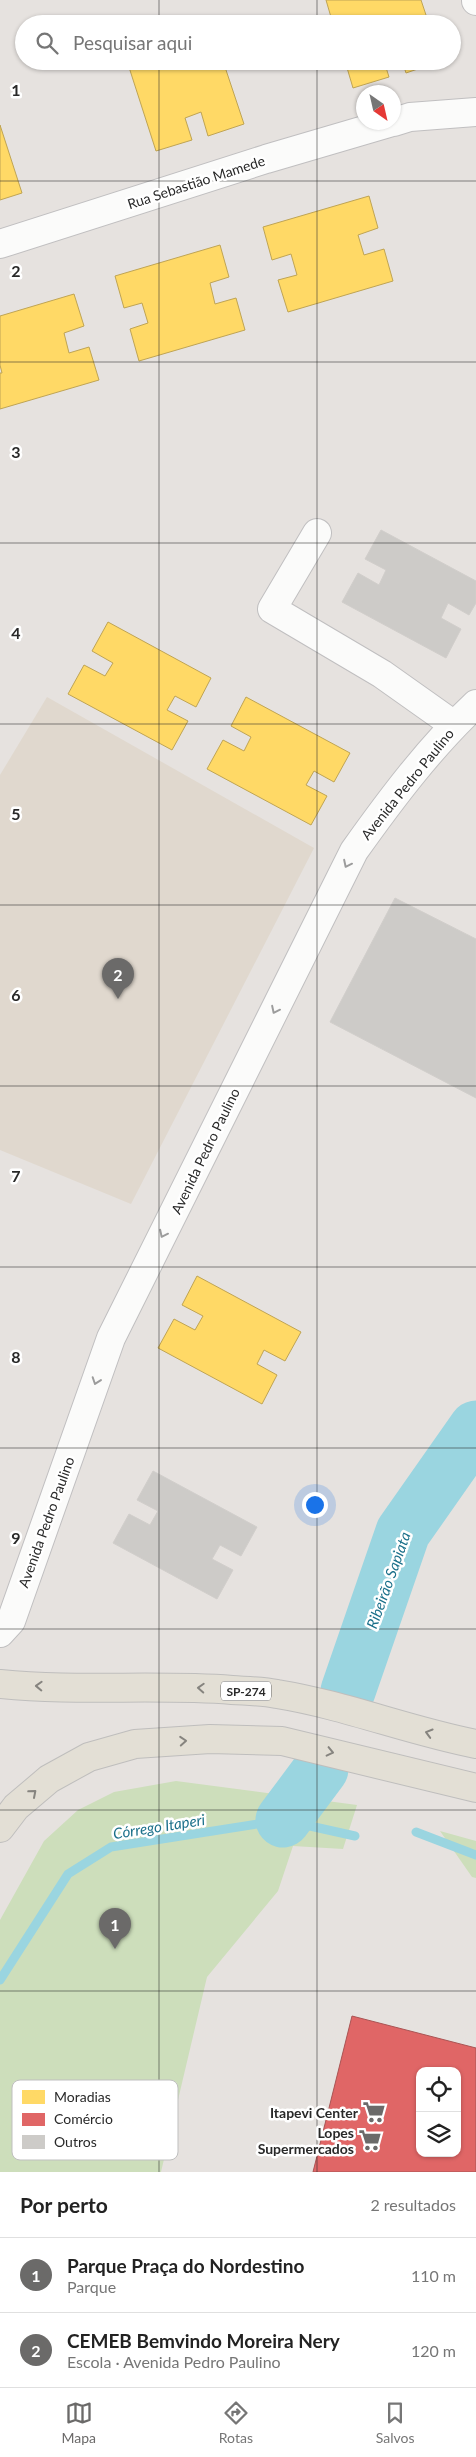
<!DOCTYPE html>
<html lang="pt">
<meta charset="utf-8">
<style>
:root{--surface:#fff;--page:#f6f6f6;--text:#222;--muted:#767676;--line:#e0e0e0;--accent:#6b6a69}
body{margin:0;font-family:Lato,sans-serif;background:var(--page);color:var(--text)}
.controls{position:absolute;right:15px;bottom:15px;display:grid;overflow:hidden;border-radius:10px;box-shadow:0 1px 4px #0004}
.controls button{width:45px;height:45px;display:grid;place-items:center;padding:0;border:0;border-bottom:1px solid var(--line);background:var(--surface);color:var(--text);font:25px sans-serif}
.compass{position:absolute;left:356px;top:85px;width:45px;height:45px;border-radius:50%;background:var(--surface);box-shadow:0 1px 4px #0004;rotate:146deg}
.you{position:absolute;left:314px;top:1504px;width:18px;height:18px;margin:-12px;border:4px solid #fff;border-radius:50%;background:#1a73e8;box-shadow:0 0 0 8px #1a73e833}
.badge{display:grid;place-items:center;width:32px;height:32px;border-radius:50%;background:var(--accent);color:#fff;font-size:16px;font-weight:700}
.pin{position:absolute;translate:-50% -41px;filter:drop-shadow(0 1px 2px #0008)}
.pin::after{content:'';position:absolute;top:26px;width:18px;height:15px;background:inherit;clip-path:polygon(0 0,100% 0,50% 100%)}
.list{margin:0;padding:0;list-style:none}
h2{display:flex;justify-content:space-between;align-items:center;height:65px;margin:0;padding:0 20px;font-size:21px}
h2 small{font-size:16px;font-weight:400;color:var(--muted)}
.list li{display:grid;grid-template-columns:32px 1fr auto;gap:15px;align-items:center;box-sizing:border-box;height:75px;padding:0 20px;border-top:1px solid var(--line)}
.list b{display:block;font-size:19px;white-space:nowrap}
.list p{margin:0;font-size:16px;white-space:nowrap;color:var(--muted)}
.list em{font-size:16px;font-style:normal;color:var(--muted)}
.icon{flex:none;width:28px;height:28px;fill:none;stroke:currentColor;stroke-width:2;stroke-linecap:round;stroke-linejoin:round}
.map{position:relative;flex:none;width:476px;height:2172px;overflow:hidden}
.search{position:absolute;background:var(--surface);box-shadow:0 1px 4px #0004;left:15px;right:15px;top:15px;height:55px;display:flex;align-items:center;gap:12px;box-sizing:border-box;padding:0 18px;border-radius:28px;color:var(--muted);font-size:19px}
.sheet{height:215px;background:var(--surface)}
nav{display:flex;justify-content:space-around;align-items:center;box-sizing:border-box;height:70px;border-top:1px solid var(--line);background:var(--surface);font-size:14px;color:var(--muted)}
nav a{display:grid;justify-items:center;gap:2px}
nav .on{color:var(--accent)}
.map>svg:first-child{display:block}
</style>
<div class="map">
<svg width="476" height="2172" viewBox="0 0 476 2172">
<rect width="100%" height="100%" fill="#e6e2df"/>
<path fill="#e0d8ce" d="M 47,697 L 314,848 L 131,1204 L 0,1150 L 0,775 Z"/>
<path fill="#cddebb" d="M 176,1781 L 357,1805 L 343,1849 L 293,1846 L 278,1891 L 207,1977 L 161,2172 L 0,2172 L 0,1920 L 44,1841 L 78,1810 L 114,1792 Z
M 440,1831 L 476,1841 L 476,1878 L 472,1877 Z"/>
<path fill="#ffd966" stroke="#bfa454" d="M 326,0 L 421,0 L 429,24 L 333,24 Z
M 210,18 L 211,24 L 192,24 Z
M 127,61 L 223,61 L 244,124 L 208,136 L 201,112 L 185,118 L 192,140 L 156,151 Z
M 345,61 L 384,61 L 389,77 L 353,88 Z
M 402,61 L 441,61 L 406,73 Z
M 0,125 L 22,193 L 0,200 Z
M 369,196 L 378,228 L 358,235 L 364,255 L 384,249 L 393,281 L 288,312 L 278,280 L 297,275 L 291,254 L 272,260 L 263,227 Z
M 220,245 L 229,277 L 210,283 L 215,304 L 236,298 L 245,330 L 139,361 L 130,329 L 148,323 L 142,303 L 124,308 L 115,276 Z
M 74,294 L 84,326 L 64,333 L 69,353 L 89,347 L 99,380 L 0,409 L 0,373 L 2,373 L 0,365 L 0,316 Z
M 108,622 L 211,678 L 196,707 L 175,696 L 167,710 L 188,721 L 172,750 L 68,694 L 84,665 L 105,676 L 113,663 L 92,651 Z
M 246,697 L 350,753 L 334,782 L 314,771 L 306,785 L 327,796 L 311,825 L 207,769 L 223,740 L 244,751 L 251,737 L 231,726 Z
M 197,1276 L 301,1332 L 285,1361 L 264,1350 L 257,1364 L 277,1375 L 262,1404 L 158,1348 L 174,1319 L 195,1330 L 203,1316 L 182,1305 Z"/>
<path fill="#e06666" stroke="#a95454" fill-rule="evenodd" d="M 352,2016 L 476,2048 L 476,2172 L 313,2172 ZM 420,2071 L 457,2071 L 457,2153 L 420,2153 Z"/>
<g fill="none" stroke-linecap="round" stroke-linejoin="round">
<path stroke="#9ad5e0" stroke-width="9" d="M 416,1832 L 476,1855
M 0,1980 L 68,1874 L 111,1847 L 283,1820 L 355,1836"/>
<path stroke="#9ad5e0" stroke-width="55" d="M 348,1691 L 403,1532 L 476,1428
M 283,1820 L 321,1769"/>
</g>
<path fill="#cdcbc8" stroke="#d1cecb" d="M 381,530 L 476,581 L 476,603 L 469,615 L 448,603 L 441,618 L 461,629 L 446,658 L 342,602 L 358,573 L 379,585 L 386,570 L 365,559 Z
M 395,898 L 476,939 L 476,1098 L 330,1022 Z
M 153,1471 L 257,1527 L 241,1556 L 220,1545 L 212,1559 L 233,1570 L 217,1599 L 113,1543 L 129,1514 L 150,1525 L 158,1511 L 137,1500 Z"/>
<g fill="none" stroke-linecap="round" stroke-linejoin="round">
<defs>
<path id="street" d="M 476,0 L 476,1
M 394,122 L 410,117 L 476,112
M 0,244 L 266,159 L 392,122
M 317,533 L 272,609 L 382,674 L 454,725"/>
<path id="secondary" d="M 0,1633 L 11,1621 L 111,1338 L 354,851 C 391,799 430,747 476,704"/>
<path id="primary" d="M 0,1684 C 77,1692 155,1684 232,1690 C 247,1691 262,1691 277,1694 C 345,1705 409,1731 476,1744
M 0,1828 L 16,1807 L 49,1779 L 89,1757 L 135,1744 L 210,1739 L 282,1741 L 476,1788"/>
</defs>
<use href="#street" stroke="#c0bfc0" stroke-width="30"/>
<use href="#secondary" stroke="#c0bfc0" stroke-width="30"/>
<use href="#primary" stroke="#bfbebd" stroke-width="30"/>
<use href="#street" stroke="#fbfbfa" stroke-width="28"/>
<use href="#secondary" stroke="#fbfbfa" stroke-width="28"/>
<use href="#primary" stroke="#e3dfd5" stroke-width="28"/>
</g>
<defs><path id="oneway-chevron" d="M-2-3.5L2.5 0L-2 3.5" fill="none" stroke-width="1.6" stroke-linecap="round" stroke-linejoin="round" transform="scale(1.25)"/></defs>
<g stroke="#9c9c9c">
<use href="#oneway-chevron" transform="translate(347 864) rotate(116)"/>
<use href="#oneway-chevron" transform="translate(275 1010) rotate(116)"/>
<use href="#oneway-chevron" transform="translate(163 1234) rotate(116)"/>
<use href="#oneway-chevron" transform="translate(96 1381) rotate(109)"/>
</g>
<g stroke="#86847f">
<use href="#oneway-chevron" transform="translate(39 1686) rotate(-178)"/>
<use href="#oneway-chevron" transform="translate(201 1688) rotate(-177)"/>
<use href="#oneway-chevron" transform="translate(429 1733) rotate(-164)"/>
<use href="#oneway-chevron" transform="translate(183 1741) rotate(-4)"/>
<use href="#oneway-chevron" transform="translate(330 1752) rotate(13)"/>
<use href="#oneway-chevron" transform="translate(33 1793) rotate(-41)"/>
</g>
<path fill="none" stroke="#292929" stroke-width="1" stroke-opacity="0.55" d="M 159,0 L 159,24M 317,0 L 317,24M 159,61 L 159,2172M 317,61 L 317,2172M 0,181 L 476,181M 0,362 L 476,362M 0,543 L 476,543M 0,724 L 476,724M 0,905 L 476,905M 0,1086 L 476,1086M 0,1267 L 476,1267M 0,1448 L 476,1448M 0,1629 L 476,1629M 0,1810 L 476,1810M 0,1991 L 476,1991"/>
<defs>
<symbol id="supermarket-bare" viewBox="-9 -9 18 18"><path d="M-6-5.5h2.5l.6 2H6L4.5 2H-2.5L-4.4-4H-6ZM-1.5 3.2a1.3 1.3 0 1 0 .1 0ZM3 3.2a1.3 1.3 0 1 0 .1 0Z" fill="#6b6a69" stroke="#fff" stroke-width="2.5" paint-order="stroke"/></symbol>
</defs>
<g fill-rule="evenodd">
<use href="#supermarket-bare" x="358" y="2096" width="32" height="32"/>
<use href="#supermarket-bare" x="354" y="2124" width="32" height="32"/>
</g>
<g text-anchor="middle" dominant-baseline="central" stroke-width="5" stroke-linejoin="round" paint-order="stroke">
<rect fill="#fff" stroke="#696969" stroke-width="1" x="221" y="1681.5" width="50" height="19" rx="4"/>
<g font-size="12" font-weight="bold" fill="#292929">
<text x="246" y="1691">SP-274</text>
</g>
<g font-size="14" fill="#292929" stroke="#fff">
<text transform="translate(196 182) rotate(-18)">Rua Sebastião Mamede</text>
<text transform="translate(407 784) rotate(-51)">Avenida Pedro Paulino</text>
<text transform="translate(205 1151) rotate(-64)">Avenida Pedro Paulino</text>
<text transform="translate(46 1522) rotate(-70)">Avenida Pedro Paulino</text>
</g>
<g font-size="14" font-weight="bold" fill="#292929" stroke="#fff" text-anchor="end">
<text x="358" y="2112">Itapevi Center</text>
<text x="354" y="2132">Lopes<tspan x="354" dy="16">Supermercados</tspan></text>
</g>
<g font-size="15" font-style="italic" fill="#1b708a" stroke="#fff">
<text transform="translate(388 1580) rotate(-70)">Ribeirão Sapiata</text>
<text transform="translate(159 1826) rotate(-9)">Córrego Itaperi</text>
</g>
</g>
<rect x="12" y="2080" width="166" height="80" rx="8" fill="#fff" stroke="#bfbfbf" stroke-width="1"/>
<rect x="22" y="2090" width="23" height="14" fill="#ffd966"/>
<rect x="22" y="2113" width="23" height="13" fill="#e06666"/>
<rect x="22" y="2135" width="23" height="14" fill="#cdcbc8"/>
<g font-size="14" fill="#292929">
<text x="54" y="2102">Moradias</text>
<text x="54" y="2124">Comércio</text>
<text x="54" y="2147">Outros</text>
</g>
<g font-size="16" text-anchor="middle" font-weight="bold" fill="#292929" stroke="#fff" stroke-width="5" stroke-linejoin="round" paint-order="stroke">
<text x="16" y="96">1</text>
<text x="16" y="277">2</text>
<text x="16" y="458">3</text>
<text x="16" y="639">4</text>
<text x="16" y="820">5</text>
<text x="16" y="1001">6</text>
<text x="16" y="1182">7</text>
<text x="16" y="1363">8</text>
<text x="16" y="1544">9</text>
</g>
</svg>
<div class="controls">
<button><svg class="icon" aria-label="locate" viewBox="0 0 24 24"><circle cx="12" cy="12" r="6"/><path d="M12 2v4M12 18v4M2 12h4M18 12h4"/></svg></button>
<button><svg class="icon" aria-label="layers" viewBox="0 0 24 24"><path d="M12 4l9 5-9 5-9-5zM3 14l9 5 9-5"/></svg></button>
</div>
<svg class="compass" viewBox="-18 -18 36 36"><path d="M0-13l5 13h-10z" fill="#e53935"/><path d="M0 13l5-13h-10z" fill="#767676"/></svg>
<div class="you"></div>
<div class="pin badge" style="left:115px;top:1949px">1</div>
<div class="pin badge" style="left:118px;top:999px">2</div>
<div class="search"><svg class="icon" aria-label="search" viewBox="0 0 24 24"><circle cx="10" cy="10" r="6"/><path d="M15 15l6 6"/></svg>Pesquisar aqui</div>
</div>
<section class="sheet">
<h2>Por perto<small>2 resultados</small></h2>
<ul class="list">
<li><span class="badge">1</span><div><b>Parque Praça do Nordestino</b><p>Parque</p></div><em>110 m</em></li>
<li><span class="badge">2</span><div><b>CEMEB Bemvindo Moreira Nery</b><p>Escola · Avenida Pedro Paulino</p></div><em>120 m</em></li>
</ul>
</section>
<nav>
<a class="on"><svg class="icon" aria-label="map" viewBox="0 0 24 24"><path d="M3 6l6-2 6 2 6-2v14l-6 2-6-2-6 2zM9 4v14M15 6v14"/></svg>Mapa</a>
<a><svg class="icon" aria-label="directions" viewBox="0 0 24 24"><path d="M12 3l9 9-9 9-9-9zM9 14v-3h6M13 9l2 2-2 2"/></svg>Rotas</a>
<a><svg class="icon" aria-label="saved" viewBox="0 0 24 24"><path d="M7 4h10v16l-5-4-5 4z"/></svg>Salvos</a>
</nav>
